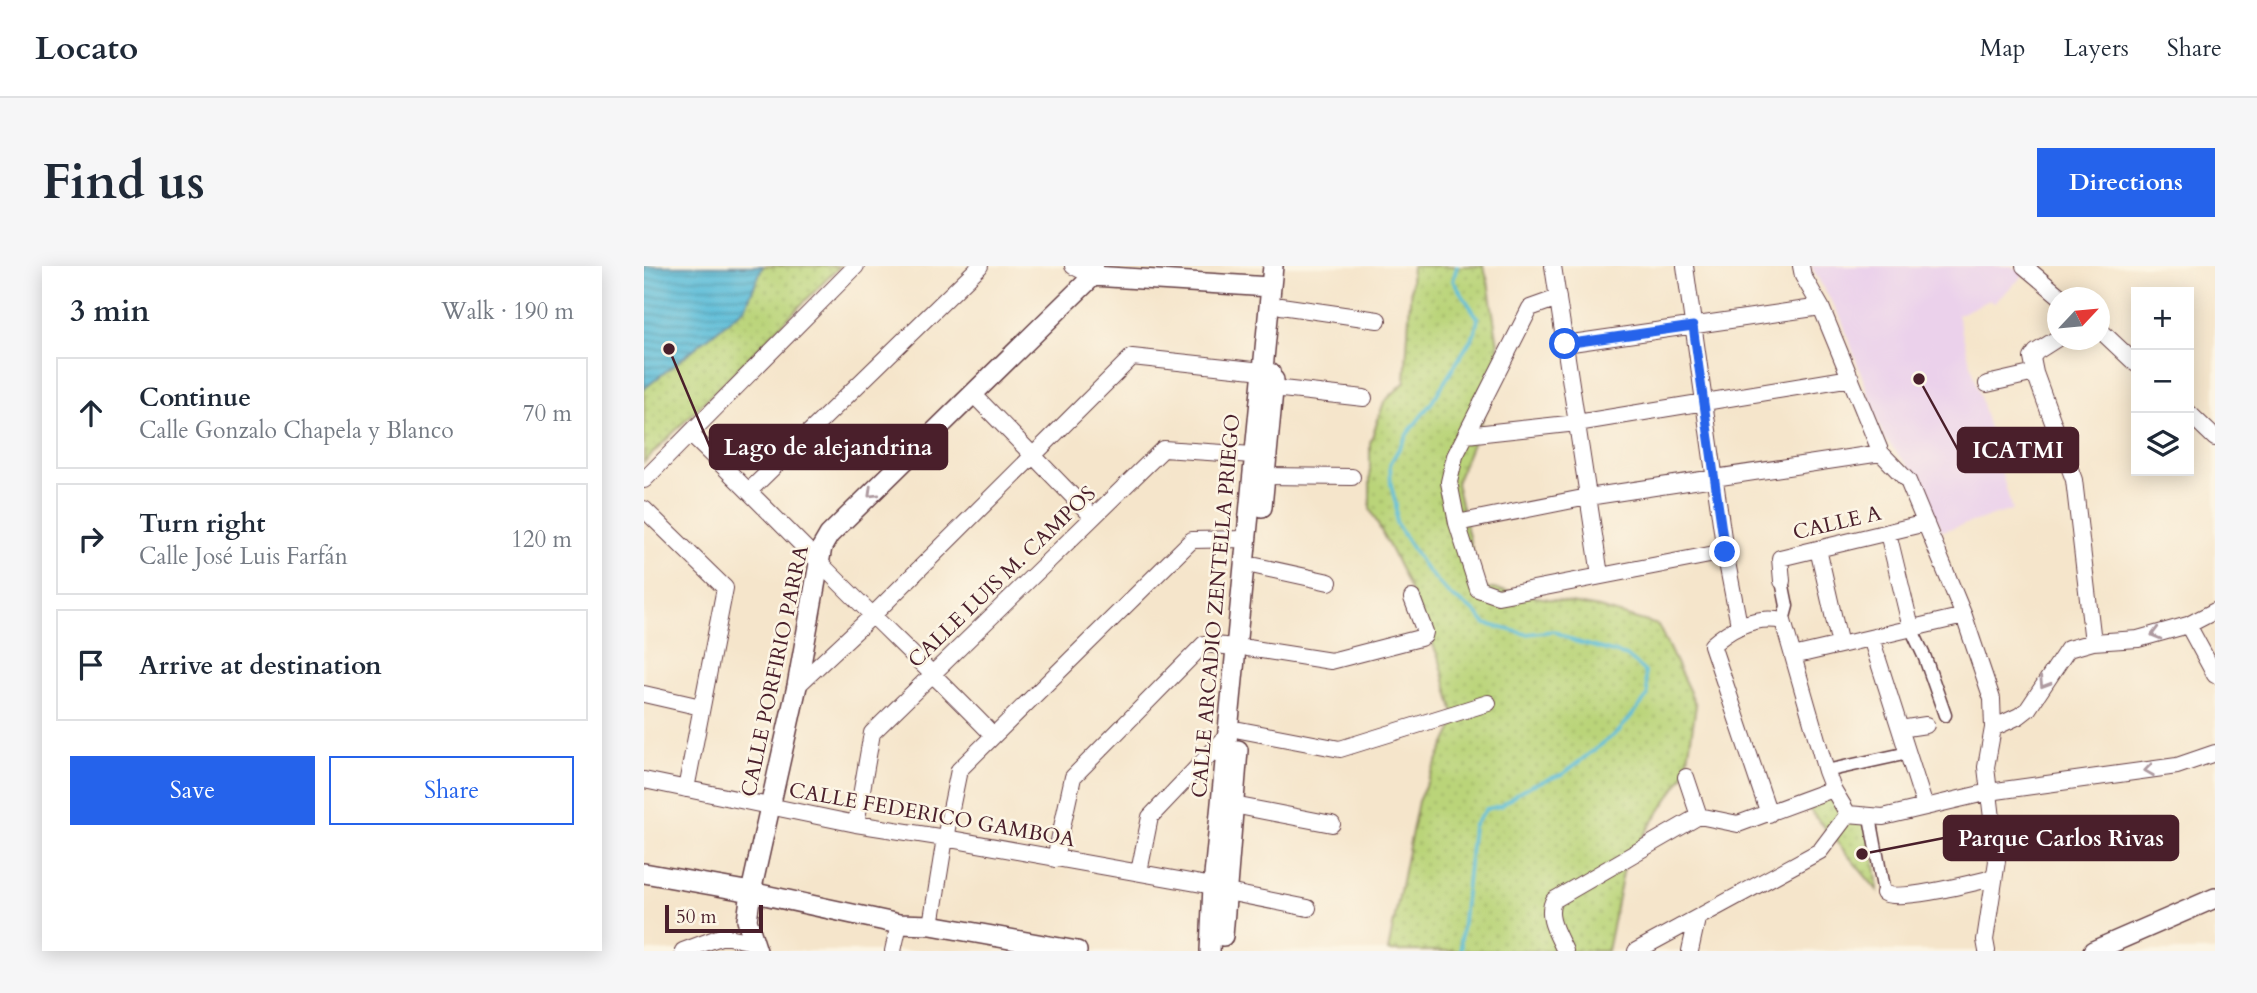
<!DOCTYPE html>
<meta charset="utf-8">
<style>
:root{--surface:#fff;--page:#f6f6f7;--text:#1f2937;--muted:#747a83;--line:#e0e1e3;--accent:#2563eb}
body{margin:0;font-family:Cardo,serif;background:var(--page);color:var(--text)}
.controls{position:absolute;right:21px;top:21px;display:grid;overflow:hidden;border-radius:0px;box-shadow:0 4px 18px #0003}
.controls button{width:63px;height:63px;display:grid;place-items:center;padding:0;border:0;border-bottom:2px solid var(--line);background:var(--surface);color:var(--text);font:35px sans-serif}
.compass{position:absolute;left:1403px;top:21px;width:63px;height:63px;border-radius:50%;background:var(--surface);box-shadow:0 4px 18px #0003;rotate:64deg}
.scale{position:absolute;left:21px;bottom:18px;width:98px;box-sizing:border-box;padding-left:7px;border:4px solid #4a1f2b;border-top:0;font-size:19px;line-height:24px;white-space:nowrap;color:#4a1f2b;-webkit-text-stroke:5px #fcf5e5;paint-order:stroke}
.stop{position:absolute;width:21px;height:21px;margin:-16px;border:5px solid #2563eb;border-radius:50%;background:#fff}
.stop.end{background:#2563eb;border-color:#fff;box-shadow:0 2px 7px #0008}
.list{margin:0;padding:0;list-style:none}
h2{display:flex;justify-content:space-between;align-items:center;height:91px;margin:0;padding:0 28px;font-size:30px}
h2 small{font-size:23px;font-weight:400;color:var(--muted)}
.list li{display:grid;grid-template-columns:46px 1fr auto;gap:21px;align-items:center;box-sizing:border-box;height:112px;margin:0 14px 14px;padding:0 14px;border:2px solid var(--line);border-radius:0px}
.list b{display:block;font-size:26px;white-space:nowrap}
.list p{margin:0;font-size:23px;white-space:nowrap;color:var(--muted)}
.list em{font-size:23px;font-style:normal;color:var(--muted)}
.actions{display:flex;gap:14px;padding:21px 28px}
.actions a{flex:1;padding:16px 0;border:2px solid var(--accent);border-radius:0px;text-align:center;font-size:24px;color:var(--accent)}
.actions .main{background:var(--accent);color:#fff}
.icon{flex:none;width:38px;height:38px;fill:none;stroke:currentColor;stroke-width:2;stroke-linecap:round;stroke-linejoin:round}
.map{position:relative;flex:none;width:1571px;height:685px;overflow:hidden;border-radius:0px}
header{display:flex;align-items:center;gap:42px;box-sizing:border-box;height:98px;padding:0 35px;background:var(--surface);border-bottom:2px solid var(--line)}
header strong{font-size:33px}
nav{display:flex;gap:38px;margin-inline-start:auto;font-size:24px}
.intro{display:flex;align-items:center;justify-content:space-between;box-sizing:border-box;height:168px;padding:0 42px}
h1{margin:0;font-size:49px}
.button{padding:18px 32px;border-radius:0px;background:var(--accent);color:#fff;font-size:24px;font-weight:700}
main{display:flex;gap:42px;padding:0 42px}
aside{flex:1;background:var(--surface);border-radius:0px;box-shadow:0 4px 18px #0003}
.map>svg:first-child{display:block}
</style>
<header>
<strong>Locato</strong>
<nav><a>Map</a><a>Layers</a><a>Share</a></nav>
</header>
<div class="intro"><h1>Find us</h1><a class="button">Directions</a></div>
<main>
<aside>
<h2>3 min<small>Walk · 190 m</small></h2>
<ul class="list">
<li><svg class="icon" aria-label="ahead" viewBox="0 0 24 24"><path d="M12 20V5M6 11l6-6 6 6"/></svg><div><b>Continue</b><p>Calle Gonzalo Chapela y Blanco</p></div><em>70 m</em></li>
<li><svg class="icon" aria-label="right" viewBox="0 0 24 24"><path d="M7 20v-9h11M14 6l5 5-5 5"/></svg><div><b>Turn right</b><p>Calle José Luis Farfán</p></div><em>120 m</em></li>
<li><svg class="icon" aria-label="arrive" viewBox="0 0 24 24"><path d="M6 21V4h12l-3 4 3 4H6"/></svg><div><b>Arrive at destination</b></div></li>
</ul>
<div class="actions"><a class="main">Save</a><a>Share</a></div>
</aside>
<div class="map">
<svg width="1571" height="685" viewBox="0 0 1571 685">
<defs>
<pattern id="park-dots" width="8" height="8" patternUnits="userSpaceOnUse" patternTransform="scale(1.75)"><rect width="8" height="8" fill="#bad479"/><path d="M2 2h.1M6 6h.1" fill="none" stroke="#a1b669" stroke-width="1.8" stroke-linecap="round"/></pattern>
<pattern id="water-rules" width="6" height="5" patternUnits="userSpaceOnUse" patternTransform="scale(1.75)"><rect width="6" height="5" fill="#5bbdd9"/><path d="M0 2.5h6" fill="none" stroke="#4d99b0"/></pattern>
</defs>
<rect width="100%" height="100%" fill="#fcf5e5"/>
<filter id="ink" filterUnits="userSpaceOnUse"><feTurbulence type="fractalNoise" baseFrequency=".0143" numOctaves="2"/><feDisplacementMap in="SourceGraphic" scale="14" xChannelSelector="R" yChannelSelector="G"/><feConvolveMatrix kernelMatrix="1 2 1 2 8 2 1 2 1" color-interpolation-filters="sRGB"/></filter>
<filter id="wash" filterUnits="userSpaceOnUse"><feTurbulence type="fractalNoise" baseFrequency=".00686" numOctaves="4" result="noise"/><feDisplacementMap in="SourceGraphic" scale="28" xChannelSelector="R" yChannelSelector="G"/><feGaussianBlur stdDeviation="1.57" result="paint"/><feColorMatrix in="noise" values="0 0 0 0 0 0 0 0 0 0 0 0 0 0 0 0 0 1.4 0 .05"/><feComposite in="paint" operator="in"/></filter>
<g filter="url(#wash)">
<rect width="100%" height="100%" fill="#f5e5cb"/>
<path fill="#ebd1eb" d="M 1167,0 L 1367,0 L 1381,8 L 1350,37 L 1346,34 L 1313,49 L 1368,244 L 1298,265 L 1274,211 L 1240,172 L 1198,54 Z"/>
<path fill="url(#park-dots)" stroke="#827a52" stroke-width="2" d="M 0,0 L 196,0 L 0,196 Z
M 768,0 L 839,0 L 844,15 L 858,104 L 812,217 L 837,321 L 955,342 L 1014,359 L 1052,439 L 1042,506 L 981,597 L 963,685 L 744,685 L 774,535 L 812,455 L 796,395 L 759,308 L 726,243 L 726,177 L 740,136 L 761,116 Z
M 1188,524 L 1202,548 L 1226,552 L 1234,625 L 1158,535 Z"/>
<path fill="url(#water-rules)" stroke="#526e82" stroke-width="2" d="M 0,0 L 119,0 L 101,42 L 0,123 Z"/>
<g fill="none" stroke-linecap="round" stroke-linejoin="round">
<path stroke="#5bbdd9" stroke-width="3.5" d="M 813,0 L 809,15 L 834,52 L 831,67 L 788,136 L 764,167 L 746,198 L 747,219 L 752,239 L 752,257 L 781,302 L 807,330 L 830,345 L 842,358 L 882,368 L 910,365 L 930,375 L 983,390 L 1001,406 L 1004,430 L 975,465 L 919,508 L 888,519 L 874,527 L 857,540 L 842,543 L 829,560 L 817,674 L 817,685"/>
</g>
</g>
<g filter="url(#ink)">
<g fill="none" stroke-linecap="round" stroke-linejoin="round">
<defs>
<path id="pedestrian" d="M 1138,315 L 1143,340 L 1139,355
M 1267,362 L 1281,392 L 1301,449
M 1182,505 L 1264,487
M 1226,551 L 1240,627"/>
<path id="minor" d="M 429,0 L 449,10 L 451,0
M 909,0 L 956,309
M 1041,0 L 1081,286 L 1095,359
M 1157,0 L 1159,10 L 1177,41 L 1237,187 L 1264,215 L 1320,350 L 1348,433 L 1349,462 L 1342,501 L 1353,595 L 1341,674 L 1343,685
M 1380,0 L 1418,32
M 914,32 L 886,42 L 811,190 L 805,216 L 813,257 L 834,323 L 854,330 L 1081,286
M 637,40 L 734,54
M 1456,64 L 1492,98
M 1414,72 L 1392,86 L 1388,92 L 1391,107 L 1430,214 L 1449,376
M 921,78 L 1177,41
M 1343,118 L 1391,107
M 629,122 L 720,132
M 329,128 L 449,251
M 1545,147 L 1571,172
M 46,168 C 90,210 132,253 175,296 C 232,354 292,410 349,469
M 822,169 L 933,157 L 1207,112
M 621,210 L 708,211
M 0,214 L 212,0
M 106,224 L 336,0
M 0,243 L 81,322 L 42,523
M 813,257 L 944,231 L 1237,187
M 1244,267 L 1267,362
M 1174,283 L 1196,379
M 612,300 L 685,316
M 1138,315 L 1136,292 L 1282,257
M 1544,359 L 1571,409
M 1227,372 L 1281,541
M 604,382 L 687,395 L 776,372 L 780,370 L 781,366 L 768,332
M 1149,390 L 1320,350
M 153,420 L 229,349 L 488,91 L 628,106
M 0,428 L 57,441
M 1349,462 L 1375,450 L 1384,443 L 1424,383 L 1449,376 L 1494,373 L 1544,359 L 1571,345
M 1256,463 L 1282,459
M 596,464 L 696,483 L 844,437
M 1042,511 L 1055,550 L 1094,558 L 1189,523
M 0,514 L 212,558 L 301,572 L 569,620
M 579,537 L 688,558
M 1125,548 L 1068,379 C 1088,361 1112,349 1139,355 L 1182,505 L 1189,523 L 1204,548 L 1239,551 L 1345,526 L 1533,500 L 1571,487
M 212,558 L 228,467 L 519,183 L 609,189
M 411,593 L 429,511 L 560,378 L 591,381
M 495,606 L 506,551 L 583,470
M 583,626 L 664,642
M 1240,627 C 1256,636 1328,617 1349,612
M 287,659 L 301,572 L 315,504 L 548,274 L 602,273
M 39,685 L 79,670 L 110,676
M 249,685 L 255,658
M 921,685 C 914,669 901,650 910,634 L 1055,550
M 992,685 L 1176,585 L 1204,548
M 1046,685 L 1053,653"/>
<path id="tertiary" d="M 618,241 L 630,114
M 0,607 L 107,626 L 255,658 L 287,659 L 433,685
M 579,670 L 594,484
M 113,685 L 103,654 L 107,626 L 153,420 L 178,281 L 185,269 L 449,10 L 626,21
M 566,685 L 569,620 L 629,0
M 1449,685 L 1571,632"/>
</defs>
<use href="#pedestrian" stroke="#643d43" stroke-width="15"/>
<use href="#minor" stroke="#643d43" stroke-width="18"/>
<use href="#tertiary" stroke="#643d43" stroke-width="22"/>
<use href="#pedestrian" stroke="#fff" stroke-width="12"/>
<use href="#minor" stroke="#fff" stroke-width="16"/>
<use href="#tertiary" stroke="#fff" stroke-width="19"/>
</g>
<defs><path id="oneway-chevron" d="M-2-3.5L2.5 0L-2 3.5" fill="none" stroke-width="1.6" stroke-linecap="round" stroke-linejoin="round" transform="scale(1.75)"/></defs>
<g stroke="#ae9aa0">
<use href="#oneway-chevron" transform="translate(228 227) rotate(136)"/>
<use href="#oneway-chevron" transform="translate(1512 368) rotate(165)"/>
<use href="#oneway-chevron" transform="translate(1400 417) rotate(122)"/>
<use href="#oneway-chevron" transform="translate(1505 504) rotate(172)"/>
</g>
</g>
<g fill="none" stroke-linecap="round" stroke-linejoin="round" filter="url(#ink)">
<path stroke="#2563eb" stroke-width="9" d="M 921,78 L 1049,60 L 1081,286"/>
</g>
<g text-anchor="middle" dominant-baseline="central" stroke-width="5" stroke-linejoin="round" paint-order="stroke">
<g font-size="21" fill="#4a1f2b" stroke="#fcf5e5">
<text transform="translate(1193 257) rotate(-13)">CALLE A</text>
<text transform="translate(358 311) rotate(-44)">CALLE LUIS M. CAMPOS</text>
<text transform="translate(572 340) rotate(-85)">CALLE ARCADIO ZENTELLA PRIEGO</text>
<text transform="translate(131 405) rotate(-78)">CALLE PORFIRIO PARRA</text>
<text transform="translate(288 549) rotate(10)">CALLE FEDERICO GAMBOA</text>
</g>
</g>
<path fill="none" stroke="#4a1f2b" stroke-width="2.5" d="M25 83L66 181M1275 113L1314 184M1218 588L1300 572"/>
<g fill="#4a1f2b" stroke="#fcf5e5" stroke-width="2.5">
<circle cx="25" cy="83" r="7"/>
<circle cx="1275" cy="113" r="7"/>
<circle cx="1218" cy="588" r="7"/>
</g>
<g fill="#4a1f2b" stroke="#4a1f2b" stroke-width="2.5">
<rect x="66" y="159" width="237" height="44" rx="7"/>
<rect x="1314" y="162" width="120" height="44" rx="7"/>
<rect x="1300" y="550" width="234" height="44" rx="7"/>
</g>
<g font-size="23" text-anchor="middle" font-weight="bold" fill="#fff">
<text x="184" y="189">Lago de alejandrina</text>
<text x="1374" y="192">ICATMI</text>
<text x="1417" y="580">Parque Carlos Rivas</text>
</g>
</svg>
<div class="controls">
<button>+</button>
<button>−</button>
<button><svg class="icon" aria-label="layers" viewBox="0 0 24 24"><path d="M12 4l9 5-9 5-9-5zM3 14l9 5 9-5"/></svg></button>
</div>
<svg class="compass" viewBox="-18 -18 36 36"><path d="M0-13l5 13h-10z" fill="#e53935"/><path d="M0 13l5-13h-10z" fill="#747a83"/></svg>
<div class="scale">50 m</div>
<div class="stop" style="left:921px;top:78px"></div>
<div class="stop end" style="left:1081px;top:286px"></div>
</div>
</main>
